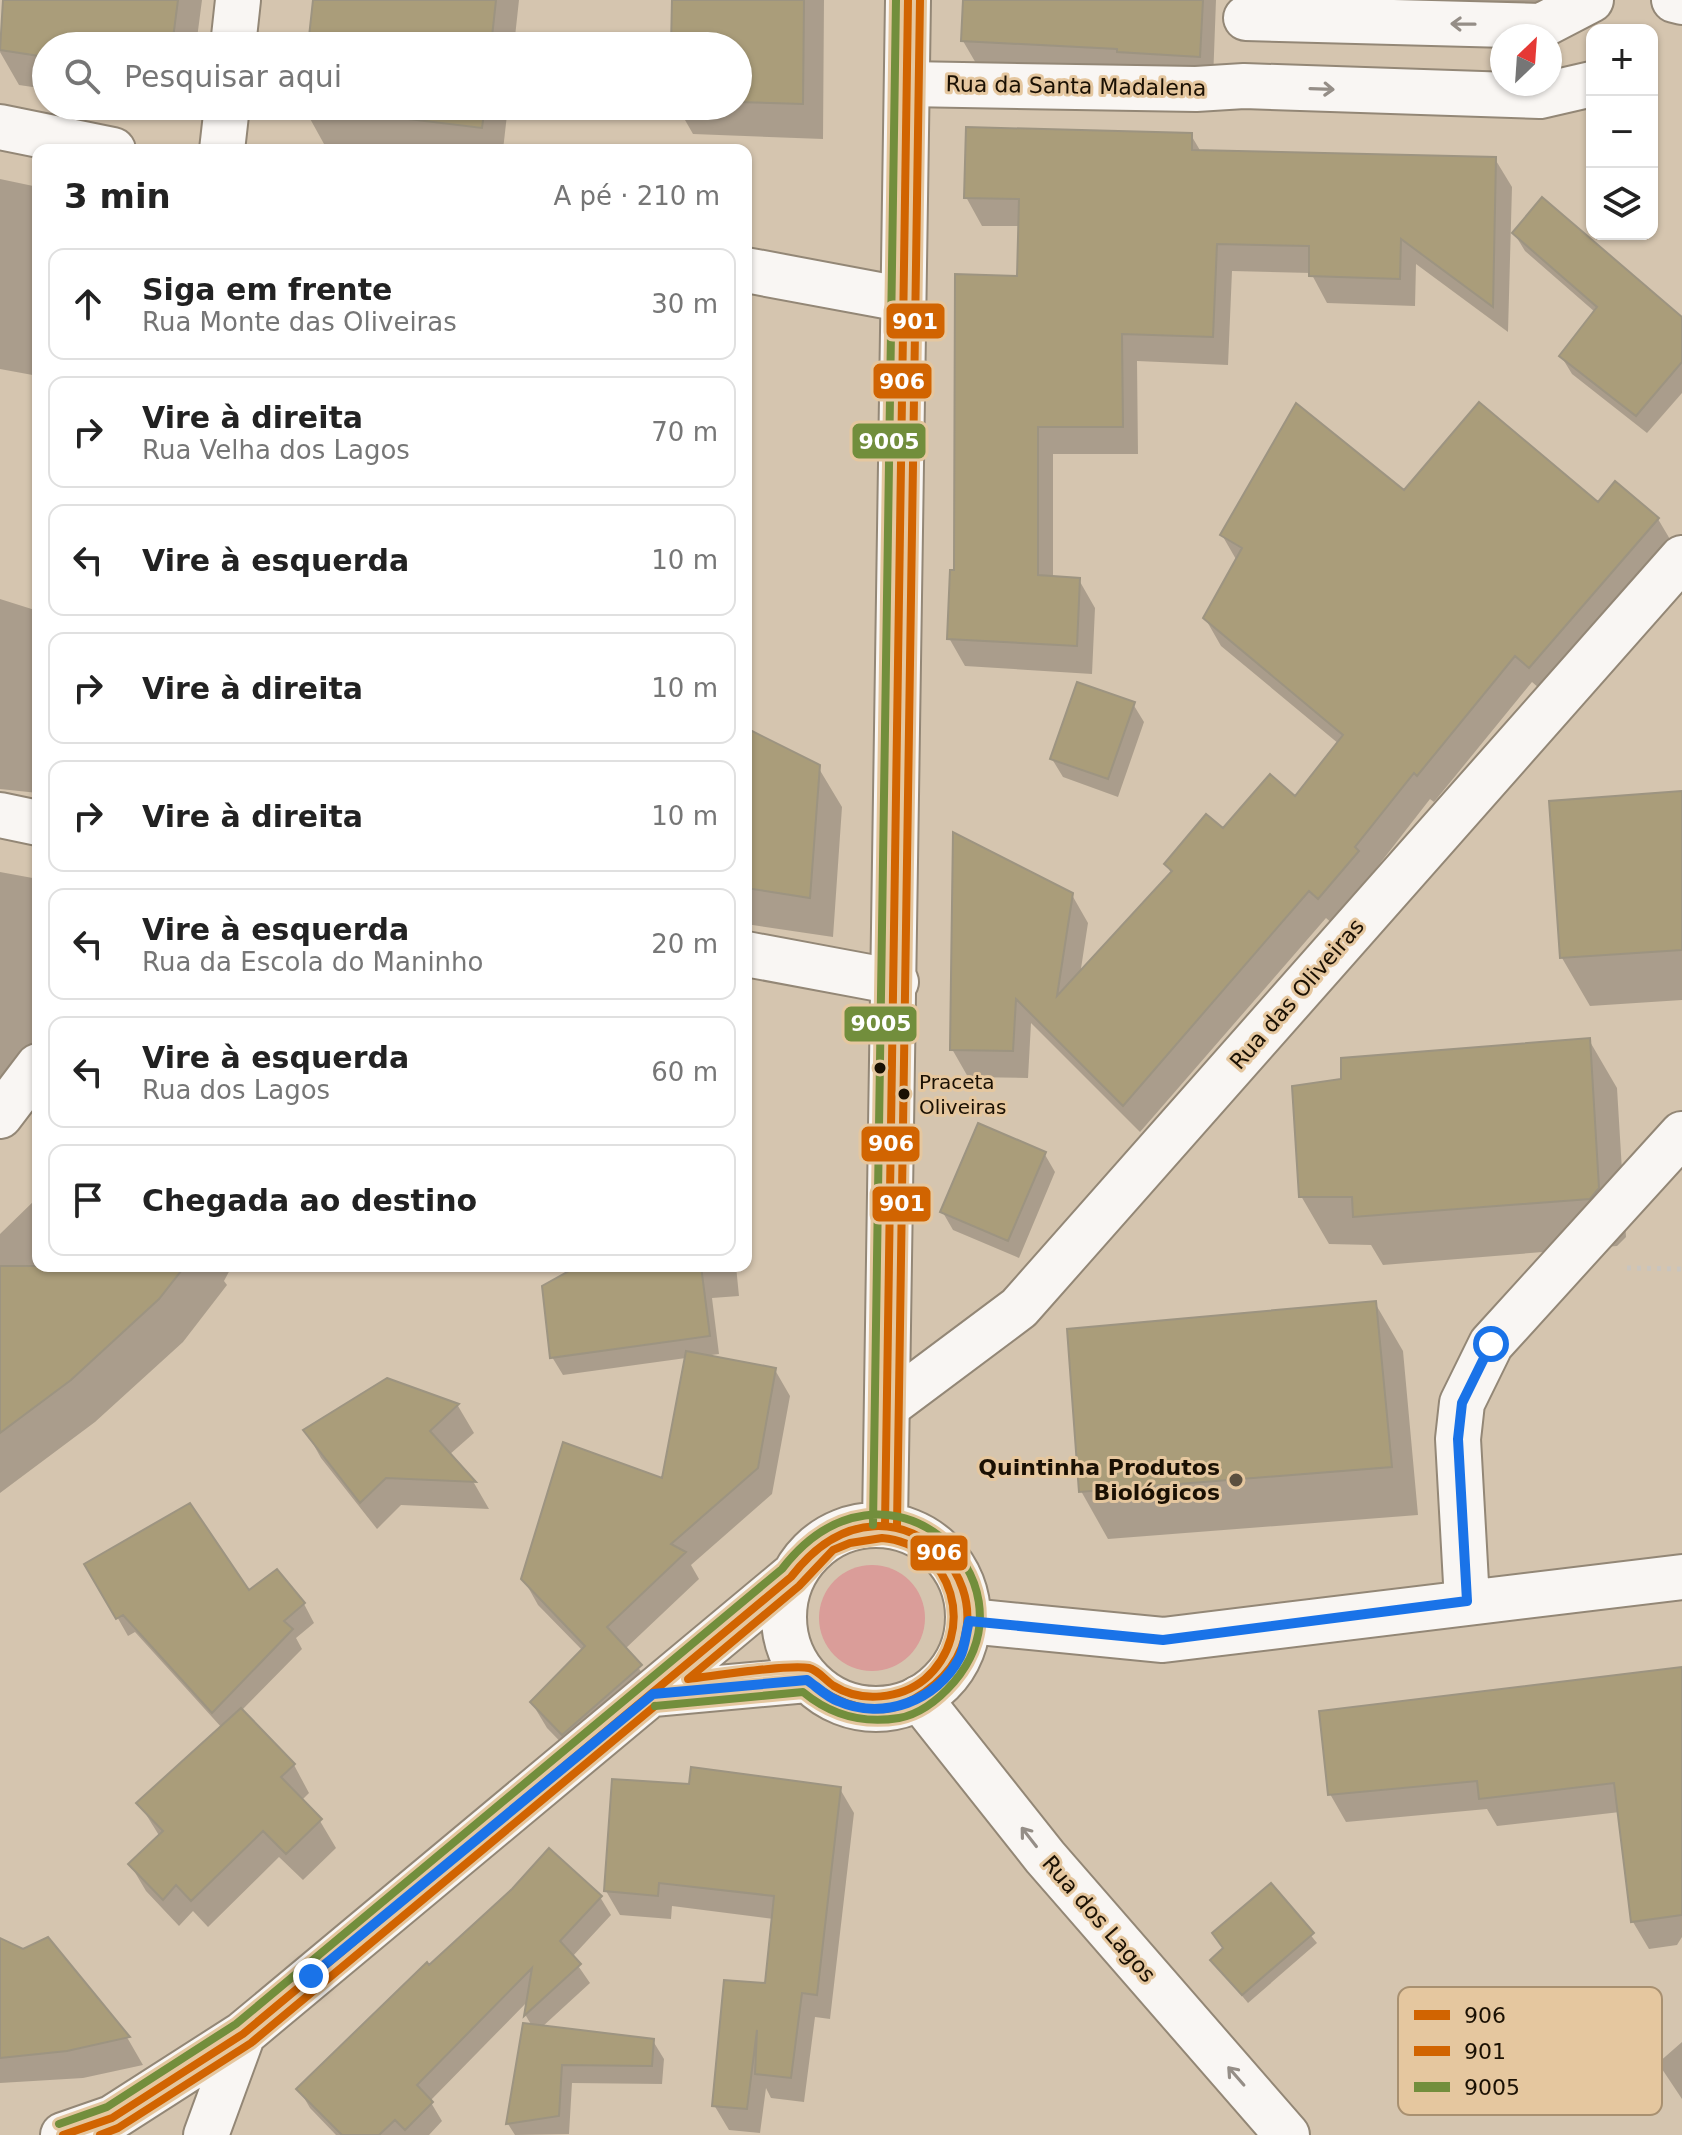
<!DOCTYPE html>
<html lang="pt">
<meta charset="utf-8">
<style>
:root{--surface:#fff;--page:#f6f6f6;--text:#222;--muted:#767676;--line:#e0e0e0}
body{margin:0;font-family:"DejaVu Sans",sans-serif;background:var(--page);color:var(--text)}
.controls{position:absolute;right:24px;top:24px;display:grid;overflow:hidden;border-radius:16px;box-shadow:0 2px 6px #0004}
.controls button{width:72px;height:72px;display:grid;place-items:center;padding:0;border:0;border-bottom:2px solid var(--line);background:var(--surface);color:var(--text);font:40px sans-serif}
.compass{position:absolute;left:1490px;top:24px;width:72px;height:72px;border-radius:50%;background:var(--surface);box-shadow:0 2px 6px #0004;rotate:25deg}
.stop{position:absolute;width:24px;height:24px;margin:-18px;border:6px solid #1a73e8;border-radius:50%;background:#fff}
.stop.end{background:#1a73e8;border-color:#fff;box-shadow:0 2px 8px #0008}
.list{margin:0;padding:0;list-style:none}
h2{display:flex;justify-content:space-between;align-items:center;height:104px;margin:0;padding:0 32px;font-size:34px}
h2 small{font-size:26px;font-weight:400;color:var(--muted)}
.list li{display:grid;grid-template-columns:52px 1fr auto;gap:24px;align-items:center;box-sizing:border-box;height:112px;margin:0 16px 16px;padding:0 16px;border:2px solid var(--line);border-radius:16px}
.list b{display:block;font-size:30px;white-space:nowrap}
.list p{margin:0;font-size:26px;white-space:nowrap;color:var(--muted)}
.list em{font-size:26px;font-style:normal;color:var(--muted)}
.icon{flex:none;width:44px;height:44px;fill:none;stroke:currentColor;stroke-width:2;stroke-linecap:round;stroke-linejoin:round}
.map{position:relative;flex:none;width:1682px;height:2135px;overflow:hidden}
.search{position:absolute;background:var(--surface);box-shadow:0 2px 6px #0004;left:32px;top:32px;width:720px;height:88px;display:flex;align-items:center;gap:20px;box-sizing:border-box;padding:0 28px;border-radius:44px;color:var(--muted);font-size:30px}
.panel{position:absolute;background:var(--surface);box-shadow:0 2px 6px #0004;left:32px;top:144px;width:720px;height:1128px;border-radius:16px}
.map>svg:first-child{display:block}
</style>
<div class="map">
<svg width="1682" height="2135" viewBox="0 0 1682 2135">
<rect width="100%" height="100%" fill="#d5c5af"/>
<path fill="#da9d99" d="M819 1618a53 53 0 1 1 106 0a53 53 0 1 1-106 0Z"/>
<path fill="#0003" d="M 5,0 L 202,0 L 196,46 L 46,46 L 46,89 L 19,85 L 0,52 Z
M 315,0 L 519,0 L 514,46 L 310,46 Z
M 674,0 L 824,0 L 823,139 L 693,134 L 677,106 L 738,106 L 738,46 L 673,46 Z
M 965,0 L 1216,0 L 1213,81 L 977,65 L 963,41 Z
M 1300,0 L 1543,0 L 1542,15 Z
M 303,106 L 508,106 L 503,150 L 382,150 L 324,144 Z
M 1191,135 L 1201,152 L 1495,159 L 1512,187 L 1508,332 L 1416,264 L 1415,306 L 1327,303 L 1311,273 L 1232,271 L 1228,365 L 1137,361 L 1138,454 L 1053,454 L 1053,578 L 1079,580 L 1095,608 L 1092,674 L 965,666 L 949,638 L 956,573 L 1019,278 L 1020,226 L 982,226 L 966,197 Z
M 0,179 L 38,187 L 38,376 L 0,369 Z
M 1514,233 L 1682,320 L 1682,393 L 1647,433 L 1572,374 L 1561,356 L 1595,312 L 1525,251 Z
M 1405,493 L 1598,505 L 1658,519 L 1674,546 L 1546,694 L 1532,682 L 1434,802 L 1430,799 L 1371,875 L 1373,880 L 1334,925 L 1326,918 L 1140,1132 L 1031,1023 L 1028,1078 L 968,1077 L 952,1049 L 1072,895 L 1088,923 L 1080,975 L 1172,874 L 1166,865 L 1223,831 L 1295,799 L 1339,744 L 1221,646 L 1205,618 L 1237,561 L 1222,535 Z
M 0,599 L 38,611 L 38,793 L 0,789 Z
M 1133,704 L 1144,722 L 1118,797 L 1063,777 L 1052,759 Z
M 746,737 L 818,767 L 842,807 L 833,937 L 746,924 Z
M 1682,793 L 1682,1000 L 1590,1006 L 1562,958 Z
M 0,872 L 38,879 L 38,1056 L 0,1108 Z
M 1589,1040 L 1617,1088 L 1626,1237 L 1617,1246 L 1383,1265 L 1371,1245 L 1329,1244 L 1301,1196 Z
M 746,1079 L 752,1090 L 746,1122 Z
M 1044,1153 L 1055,1172 L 1019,1258 L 953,1230 L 942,1211 Z
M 38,1197 L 38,1266 L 232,1266 L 224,1281 L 227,1285 L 183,1342 L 95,1422 L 0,1493 L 0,1234 Z
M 582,1266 L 736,1266 L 739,1296 L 712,1298 L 719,1354 L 704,1356 L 775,1370 L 790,1396 L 772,1494 L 691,1565 L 699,1579 L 625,1649 L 655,1691 L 578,1760 L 547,1728 L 532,1703 L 583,1651 L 538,1605 L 523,1578 L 664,1480 L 686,1358 L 563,1375 L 552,1357 Z
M 1375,1303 L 1403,1351 L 1418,1515 L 1108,1539 L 1081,1491 Z
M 388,1381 L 458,1406 L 474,1433 L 449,1455 L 474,1483 L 489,1509 L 401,1505 L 377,1529 L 321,1458 L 306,1431 Z
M 87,1564 L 249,1592 L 277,1572 L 304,1604 L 314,1623 L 296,1638 L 302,1649 L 241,1711 L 294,1765 L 309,1793 L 301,1801 L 320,1821 L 336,1848 L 303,1880 L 279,1857 L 208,1927 L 193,1911 L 179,1926 L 146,1891 L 130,1864 L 160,1837 L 139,1803 L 222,1728 L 135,1632 L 128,1636 Z
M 1682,1668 L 1682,1937 L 1677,1945 L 1649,1949 L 1633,1922 L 1620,1812 L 1497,1826 L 1487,1809 L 1346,1822 L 1330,1794 Z
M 691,1787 L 840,1789 L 854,1813 L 830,2019 L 815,2017 L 804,2102 L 771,2098 L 766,2088 L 760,2133 L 729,2130 L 714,2105 L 766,1985 L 774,1919 L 672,1906 L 671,1919 L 620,1915 L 606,1891 Z
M 1271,1886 L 1317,1943 L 1248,2003 L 1212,1960 L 1225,1949 Z
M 600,1897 L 611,1915 L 572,1957 L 590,1983 L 542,2027 L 653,2041 L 664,2059 L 662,2084 L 572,2083 L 569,2134 L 515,2135 L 508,2124 L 525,2025 L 532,2026 L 526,2016 L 529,2000 L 430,2101 L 442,2121 L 429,2135 L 336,2135 L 310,2108 L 299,2089 L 429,1967 Z
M 47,1939 L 128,2039 L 143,2065 L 83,2078 L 0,2083 L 0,1940 L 23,1951 Z
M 1682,2042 L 1682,2099 L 1658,2063 Z"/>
<path fill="#aa9d7a" stroke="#9d9481" stroke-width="2" d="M 3,0 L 178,0 L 172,46 L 46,46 L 46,57 L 0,50 Z
M 313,0 L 496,0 L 491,46 L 308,46 Z
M 672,0 L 804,0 L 803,104 L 738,102 L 738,46 L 671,46 Z
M 963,0 L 1203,0 L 1200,57 L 1117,52 L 1117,49 L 961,41 Z
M 301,106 L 485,106 L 482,128 Z
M 966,127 L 1192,133 L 1192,150 L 1496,157 L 1493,307 L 1401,239 L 1400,279 L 1309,276 L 1309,246 L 1217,244 L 1213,337 L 1122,334 L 1123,427 L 1038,427 L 1038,575 L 1080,578 L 1077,646 L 947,639 L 950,570 L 954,570 L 955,274 L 1017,276 L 1019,199 L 964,198 Z
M 1542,197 L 1682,317 L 1682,362 L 1636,416 L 1559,356 L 1597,307 L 1512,233 Z
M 1479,402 L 1598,502 L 1615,481 L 1659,518 L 1529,668 L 1515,656 L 1417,776 L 1414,773 L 1355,847 L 1359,851 L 1318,899 L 1309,891 L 1123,1106 L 1016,999 L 1013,1051 L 950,1050 L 953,832 L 1073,893 L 1057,996 L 1172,871 L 1164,864 L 1206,814 L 1223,828 L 1270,774 L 1295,796 L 1343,735 L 1203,618 L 1242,548 L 1220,535 L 1296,403 L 1404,490 Z
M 1077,682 L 1135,702 L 1108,779 L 1050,759 Z
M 746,728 L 820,765 L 810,898 L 746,888 Z
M 1682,791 L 1682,950 L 1560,958 L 1549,801 Z
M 1590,1038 L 1599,1188 L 1590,1199 L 1353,1217 L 1352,1197 L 1299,1197 L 1292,1086 L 1341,1079 L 1341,1058 Z
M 978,1123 L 1046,1152 L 1008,1241 L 940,1212 Z
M 0,1266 L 185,1266 L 159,1299 L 71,1380 L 0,1433 Z
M 578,1266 L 701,1266 L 710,1336 L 550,1358 L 542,1286 Z
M 1376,1301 L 1392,1467 L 1079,1492 L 1067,1329 Z
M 686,1351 L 776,1368 L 758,1468 L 671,1544 L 686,1552 L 607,1627 L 642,1665 L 562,1735 L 530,1702 L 585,1646 L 521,1579 L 563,1442 L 662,1478 Z
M 387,1378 L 459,1404 L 430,1431 L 476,1482 L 386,1478 L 360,1503 L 303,1430 Z
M 190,1503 L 249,1590 L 277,1569 L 305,1603 L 284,1621 L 293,1629 L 212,1713 L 123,1615 L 116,1619 L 84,1564 Z
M 1682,1667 L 1682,1915 L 1631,1922 L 1614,1783 L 1479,1799 L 1477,1781 L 1328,1795 L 1319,1711 Z
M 241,1708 L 295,1764 L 281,1777 L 322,1819 L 286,1854 L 263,1831 L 191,1901 L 176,1885 L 163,1900 L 128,1864 L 163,1831 L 136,1803 Z
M 691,1767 L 841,1787 L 817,1995 L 802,1993 L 791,2078 L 755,2074 L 757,2030 L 747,2109 L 712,2106 L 724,1980 L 765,1983 L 774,1896 L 659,1883 L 658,1896 L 604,1891 L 612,1779 L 689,1784 Z
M 549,1848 L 602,1896 L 560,1941 L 581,1964 L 524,2016 L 532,1968 L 417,2085 L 433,2102 L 405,2130 L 395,2120 L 379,2135 L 342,2135 L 296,2089 L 427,1962 L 429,1965 L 512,1889 Z
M 1271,1883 L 1314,1933 L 1242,1995 L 1210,1960 L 1223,1948 L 1212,1933 Z
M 48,1937 L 130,2037 L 67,2051 L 0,2058 L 0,1938 L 23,1949 Z
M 523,2023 L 654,2039 L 652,2066 L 562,2065 L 559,2116 L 506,2124 Z"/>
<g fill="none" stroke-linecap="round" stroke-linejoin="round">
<defs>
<path id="street" d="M 1674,0 L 1682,2
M 1246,18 L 1541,26 L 1591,0
M 233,46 L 238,0
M 907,84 L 1196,89 L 1244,86 L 1540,96 L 1592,84
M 0,127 L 113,150
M 222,150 L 227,106
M 746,270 L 901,299
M 0,815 L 38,823
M 746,954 L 896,982
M 0,1116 L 38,1066
M 888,1406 L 1019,1308 L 1682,558
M 1467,1601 L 1458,1439 L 1462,1403 L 1491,1344 L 1682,1134
M 969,1621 L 1163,1640 L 1682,1577
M 919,1698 L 1045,1857 L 1287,2135"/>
<path id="secondary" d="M 885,1525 L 908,0
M784 1617a92 92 0 1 1 184 0a92 92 0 1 1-184 0Z
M 653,1694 L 807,1680
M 63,2135 L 112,2118 L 243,2034 L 791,1577
M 206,2135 L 243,2034"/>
</defs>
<use href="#street" stroke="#938776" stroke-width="48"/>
<use href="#secondary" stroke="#938776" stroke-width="48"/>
<path stroke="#cac5be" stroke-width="5" stroke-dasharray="4 6" stroke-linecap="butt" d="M 1627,1268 L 1682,1269"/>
<use href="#street" stroke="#f9f6f3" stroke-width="44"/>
<use href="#secondary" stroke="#f9f6f3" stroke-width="44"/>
<defs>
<path id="bus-1" d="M 885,1525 L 908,0
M 63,2135 L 112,2118 L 243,2034 L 791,1577 C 898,1438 1049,1619 914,1699 C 878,1721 837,1704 807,1680 L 653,1694"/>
<path id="bus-2" d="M 897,1525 L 920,0
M 882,1538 C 954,1544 978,1633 925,1679 C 901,1699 861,1703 834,1686 C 826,1681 818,1670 809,1668 C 788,1664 714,1676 688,1679 L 799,1586 L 833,1550 L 850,1543 Z
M 100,2135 L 118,2128 L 251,2043 L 655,1706"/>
<path id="bus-3" d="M 873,1525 L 896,0
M 59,2124 L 107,2107 L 236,2024 L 782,1569 C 885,1435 1042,1578 954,1682 C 940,1698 921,1714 899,1718 C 863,1724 832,1716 803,1692 L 655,1706"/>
</defs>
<use href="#bus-1" stroke="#e5c79f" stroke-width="14"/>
<use href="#bus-2" stroke="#e5c79f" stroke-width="14"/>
<use href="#bus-3" stroke="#e5c79f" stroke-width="14"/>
<use href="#bus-1" stroke="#d16401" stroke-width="8"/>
<use href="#bus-2" stroke="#d16401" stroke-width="8"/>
<use href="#bus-3" stroke="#728e3c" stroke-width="8"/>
</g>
<defs><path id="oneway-shaft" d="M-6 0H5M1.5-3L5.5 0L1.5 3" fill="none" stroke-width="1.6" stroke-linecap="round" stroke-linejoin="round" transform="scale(2)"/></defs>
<g stroke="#958e87">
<use href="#oneway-shaft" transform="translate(1463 24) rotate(-179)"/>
<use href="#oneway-shaft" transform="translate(1322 89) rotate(2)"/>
<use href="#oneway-shaft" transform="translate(1029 1837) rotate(-128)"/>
<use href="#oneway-shaft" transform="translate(1236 2076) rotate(-131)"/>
</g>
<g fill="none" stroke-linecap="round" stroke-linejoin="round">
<path stroke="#1a73e8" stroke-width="10" d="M 311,1976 L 653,1694 L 807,1680 C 817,1687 827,1697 838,1701 C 883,1721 937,1701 960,1657 C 965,1647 966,1632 969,1621 L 1163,1640 L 1467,1601 L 1458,1439 L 1462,1403 L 1491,1344"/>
</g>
<g fill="#1a1003" stroke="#e5c79f" stroke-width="3">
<circle cx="880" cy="1068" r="7"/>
<circle cx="904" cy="1094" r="7"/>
</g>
<circle fill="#5b4f3f" stroke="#e5c79f" stroke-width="3" cx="1236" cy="1480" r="8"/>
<g text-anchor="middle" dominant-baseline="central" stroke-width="6" stroke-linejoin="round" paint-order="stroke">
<g font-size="20" fill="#1a1003" stroke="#e5c79f" text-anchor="start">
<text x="919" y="1082">Praceta<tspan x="919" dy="25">Oliveiras</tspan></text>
</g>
<g font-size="22" fill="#1a1003" stroke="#e5c79f">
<text transform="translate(1076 86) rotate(1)">Rua da Santa Madalena</text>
<text transform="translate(1297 994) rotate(-49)">Rua das Oliveiras</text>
<text transform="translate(1099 1919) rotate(49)">Rua dos Lagos</text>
</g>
<g font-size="22" font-weight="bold" fill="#1a1003" stroke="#e5c79f" text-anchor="end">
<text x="1220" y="1467">Quintinha Produtos<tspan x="1220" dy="25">Biológicos</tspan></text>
</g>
</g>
<rect x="1398" y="1987" width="264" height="128" rx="12" fill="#e5c79f" stroke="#a89070" stroke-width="2"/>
<rect x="1414" y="2010" width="36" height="10" fill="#d16401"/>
<rect x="1414" y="2046" width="36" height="10" fill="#d16401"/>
<rect x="1414" y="2082" width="36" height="10" fill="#728e3c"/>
<g font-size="22" fill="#1a1003">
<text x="1464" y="2023">906</text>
<text x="1464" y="2059">901</text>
<text x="1464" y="2095">9005</text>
</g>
<g stroke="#e5c79f" stroke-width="3">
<rect x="885" y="302" width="61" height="38" rx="8" fill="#d16401"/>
<rect x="872" y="362" width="61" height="38" rx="8" fill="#d16401"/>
<rect x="851" y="422" width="76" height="38" rx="8" fill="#728e3c"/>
<rect x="843" y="1005" width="75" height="38" rx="8" fill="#728e3c"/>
<rect x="860" y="1125" width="61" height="38" rx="8" fill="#d16401"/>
<rect x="871" y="1185" width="61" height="38" rx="8" fill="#d16401"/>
<rect x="909" y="1534" width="60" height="38" rx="8" fill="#d16401"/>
</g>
<g font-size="22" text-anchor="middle" font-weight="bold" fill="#fff">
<text x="915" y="329">901</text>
<text x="902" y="389">906</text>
<text x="889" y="449">9005</text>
<text x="881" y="1031">9005</text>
<text x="891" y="1151">906</text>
<text x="902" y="1211">901</text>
<text x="939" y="1560">906</text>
</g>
</svg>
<div class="controls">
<button>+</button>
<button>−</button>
<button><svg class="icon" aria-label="layers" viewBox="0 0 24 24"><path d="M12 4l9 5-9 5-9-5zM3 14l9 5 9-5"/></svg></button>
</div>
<svg class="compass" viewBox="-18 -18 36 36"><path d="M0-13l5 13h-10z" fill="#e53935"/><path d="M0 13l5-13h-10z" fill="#767676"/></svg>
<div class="stop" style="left:1491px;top:1344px"></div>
<div class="stop end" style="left:311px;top:1976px"></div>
<div class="search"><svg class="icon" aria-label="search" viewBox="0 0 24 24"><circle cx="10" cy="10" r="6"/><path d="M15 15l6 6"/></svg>Pesquisar aqui</div>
<section class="panel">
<h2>3 min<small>A pé · 210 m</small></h2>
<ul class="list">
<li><svg class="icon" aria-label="ahead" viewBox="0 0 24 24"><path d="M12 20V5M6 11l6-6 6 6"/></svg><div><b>Siga em frente</b><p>Rua Monte das Oliveiras</p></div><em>30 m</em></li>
<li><svg class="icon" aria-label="right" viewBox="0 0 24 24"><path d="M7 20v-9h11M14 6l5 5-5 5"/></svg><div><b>Vire à direita</b><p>Rua Velha dos Lagos</p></div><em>70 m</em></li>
<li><svg class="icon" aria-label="left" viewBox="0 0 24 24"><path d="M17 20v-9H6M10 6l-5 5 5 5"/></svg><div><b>Vire à esquerda</b></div><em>10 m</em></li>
<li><svg class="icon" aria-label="right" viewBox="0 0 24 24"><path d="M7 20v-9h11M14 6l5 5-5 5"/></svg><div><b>Vire à direita</b></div><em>10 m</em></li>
<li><svg class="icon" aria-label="right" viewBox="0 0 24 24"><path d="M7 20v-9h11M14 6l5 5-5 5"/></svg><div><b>Vire à direita</b></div><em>10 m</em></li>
<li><svg class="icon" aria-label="left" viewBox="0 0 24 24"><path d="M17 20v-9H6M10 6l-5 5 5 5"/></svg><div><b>Vire à esquerda</b><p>Rua da Escola do Maninho</p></div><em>20 m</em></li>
<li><svg class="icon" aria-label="left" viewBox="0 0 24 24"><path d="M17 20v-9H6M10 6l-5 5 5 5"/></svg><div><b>Vire à esquerda</b><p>Rua dos Lagos</p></div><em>60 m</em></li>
<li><svg class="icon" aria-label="arrive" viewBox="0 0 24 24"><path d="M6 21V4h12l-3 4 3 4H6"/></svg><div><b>Chegada ao destino</b></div></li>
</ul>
</section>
</div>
